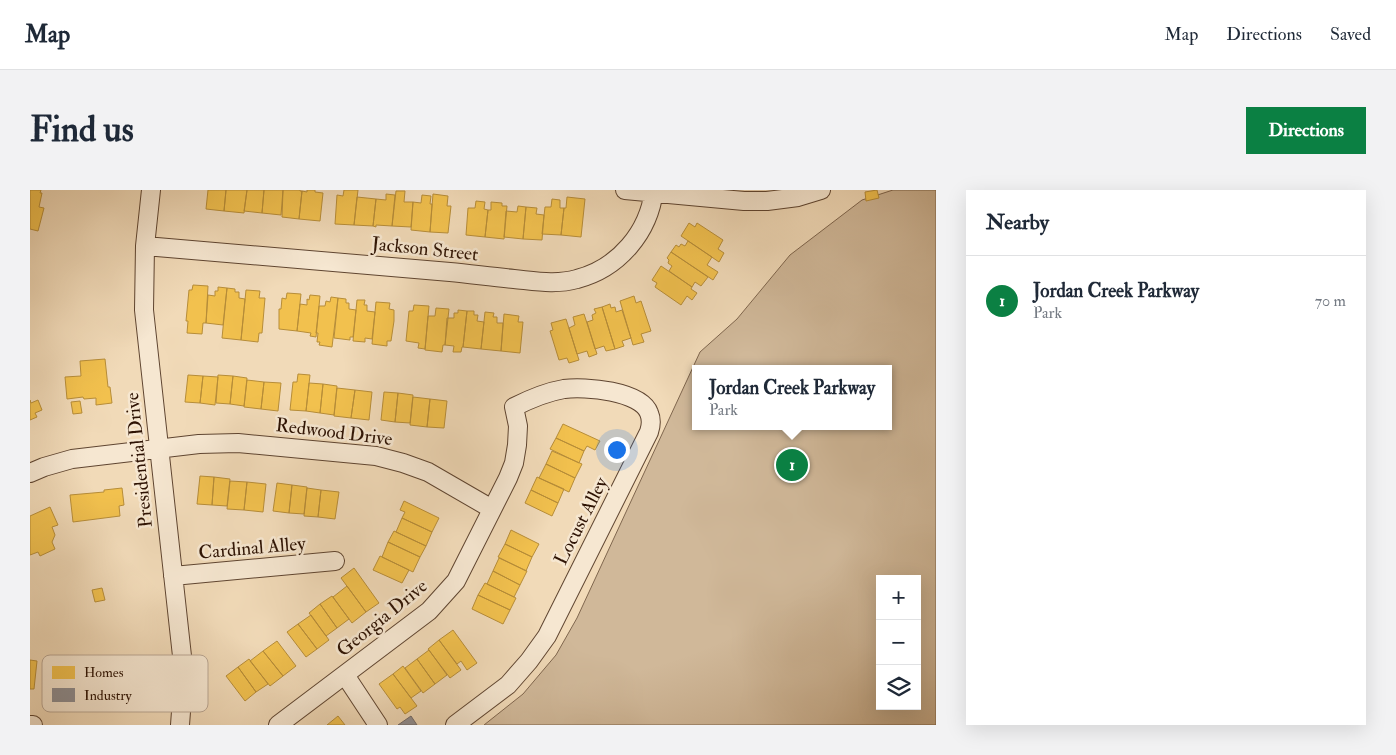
<!DOCTYPE html>
<meta charset="utf-8">
<style>
:root{--surface:#fff;--page:#f2f2f3;--text:#1f2937;--muted:#747a83;--line:#e0e1e3;--accent:#0b8043}
body{margin:0;font-family:"IM FELL Double Pica",serif;background:var(--page);color:var(--text)}
.controls{position:absolute;right:15px;bottom:15px;display:grid;overflow:hidden;border-radius:0px;box-shadow:0 5px 20px #0002}
.controls button{width:45px;height:45px;display:grid;place-items:center;padding:0;border:0;border-bottom:1px solid var(--line);background:var(--surface);color:var(--text);font:25px sans-serif}
.you{position:absolute;left:586px;top:259px;width:18px;height:18px;margin:-12px;border:4px solid #fff;border-radius:50%;background:#1a73e8;box-shadow:0 0 0 8px #1a73e833}
.badge{display:grid;place-items:center;width:32px;height:32px;border-radius:50%;background:var(--accent);color:#fff;font-size:16px;font-weight:700}
.pin{position:absolute;translate:-50% -50%;border:2px solid #fff;box-shadow:0 1px 5px #0006}
.popup{position:absolute;left:662px;top:175px;width:200px;height:65px;box-sizing:border-box;display:grid;place-content:center;border-radius:0px;background:var(--surface);filter:drop-shadow(0 1px 4px #0005);font-size:16px;white-space:nowrap;color:var(--muted)}
.popup b{font-size:19px;color:var(--text)}
.popup::after{content:'';position:absolute;left:50%;top:100%;margin-left:-10px;border:10px solid transparent;border-top-color:var(--surface)}
.list{margin:0;padding:0;list-style:none}
h2{display:flex;justify-content:space-between;align-items:center;height:65px;margin:0;padding:0 20px;font-size:21px}
h2 small{font-size:16px;font-weight:400;color:var(--muted)}
.list li{display:grid;grid-template-columns:32px 1fr auto;gap:15px;align-items:center;box-sizing:border-box;height:90px;padding:0 20px;border-top:1px solid var(--line)}
.list b{display:block;font-size:19px;white-space:nowrap}
.list p{margin:0;font-size:16px;white-space:nowrap;color:var(--muted)}
.list em{font-size:16px;font-style:normal;color:var(--muted)}
.icon{flex:none;width:28px;height:28px;fill:none;stroke:currentColor;stroke-width:2;stroke-linecap:round;stroke-linejoin:round}
.map{position:relative;flex:none;width:906px;height:535px;overflow:hidden;border-radius:0px}
header{display:flex;align-items:center;gap:30px;box-sizing:border-box;height:70px;padding:0 25px;background:var(--surface);border-bottom:1px solid var(--line)}
header strong{font-size:24px}
nav{display:flex;gap:28px;margin-inline-start:auto;font-size:18px}
.intro{display:flex;align-items:center;justify-content:space-between;box-sizing:border-box;height:120px;padding:0 30px}
h1{margin:0;font-size:35px}
.button{padding:12px 22px;border-radius:0px;background:var(--accent);color:#fff;font-size:18px;font-weight:700}
main{display:flex;gap:30px;padding:0 30px}
aside{flex:1;background:var(--surface);border-radius:0px;box-shadow:0 5px 20px #0002}
.map>svg:first-child{display:block}
</style>
<header>
<strong>Map</strong>
<nav><a>Map</a><a>Directions</a><a>Saved</a></nav>
</header>
<div class="intro"><h1>Find us</h1><a class="button">Directions</a></div>
<main>
<div class="map">
<svg width="906" height="535" viewBox="0 0 906 535">
<rect width="100%" height="100%" fill="#f1dab8"/>
<filter id="stains"><feTurbulence type="fractalNoise" baseFrequency=".004" numOctaves="4"/><feColorMatrix values="0 0 0 0 .2 0 0 0 0 .09 0 0 0 0 .02 0 0 0 .5 -.17"/></filter>
<radialGradient id="worn" r=".72"><stop offset=".6" stop-color="#630" stop-opacity="0"/><stop offset="1" stop-color="#630" stop-opacity=".3"/></radialGradient>
<path fill="#d0b899" stroke="#7f664e" fill-rule="evenodd" d="M 863,0 L 906,0 L 906,535 L 454,535 L 493,504 L 526,465 L 547,428 L 670,162 L 707,129 L 760,65 L 832,10 ZM 666,179 L 858,179 L 858,236 L 666,236 ZM 850,389 L 887,389 L 887,516 L 850,516 Z"/>
<path fill="#f2c14e" stroke="#b78d38" d="M 0,0 L 11,0 L 10,3 L 12,3 L 9,17 L 14,18 L 8,41 L 0,39 Z
M 178,0 L 196,0 L 194,21 L 176,19 Z
M 196,0 L 217,0 L 214,23 L 194,21 Z
M 217,0 L 234,0 L 232,23 L 214,21 Z
M 234,0 L 253,0 L 251,25 L 232,23 Z
M 253,0 L 270,0 L 270,1 L 272,1 L 269,29 L 252,27 Z
M 277,0 L 285,0 L 285,2 L 293,3 L 290,31 L 269,29 L 272,1 L 277,2 Z
M 314,0 L 328,0 L 324,35 L 305,34 L 307,5 L 313,6 Z
M 847,0 L 849,8 L 836,11 L 835,2 Z
M 366,1 L 375,1 L 374,12 L 383,12 L 381,37 L 362,36 Z
M 356,4 L 365,5 L 362,36 L 346,35 L 346,37 L 343,36 L 346,9 L 356,10 Z
M 403,4 L 418,6 L 417,16 L 421,16 L 418,43 L 400,42 Z
M 392,5 L 401,6 L 400,14 L 402,14 L 400,42 L 381,40 L 383,12 L 391,13 Z
M 327,7 L 346,9 L 343,36 L 324,35 Z
M 537,7 L 555,9 L 551,47 L 531,45 L 534,18 L 536,18 Z
M 522,9 L 530,10 L 530,18 L 534,18 L 531,45 L 512,44 L 515,17 L 521,17 Z
M 446,11 L 455,12 L 454,19 L 458,20 L 455,47 L 436,45 L 438,18 L 445,18 Z
M 461,12 L 472,13 L 472,16 L 477,16 L 474,49 L 455,47 L 458,20 L 461,20 Z
M 488,16 L 496,17 L 493,49 L 474,47 L 476,21 L 487,22 Z
M 496,17 L 507,18 L 506,24 L 514,25 L 512,50 L 493,49 Z
M 659,33 L 665,37 L 667,33 L 693,50 L 688,59 L 694,63 L 689,72 L 651,46 Z
M 658,51 L 682,67 L 677,75 L 688,82 L 683,90 L 641,62 L 646,55 L 649,57 L 651,54 L 655,56 Z
M 641,62 L 678,87 L 671,96 L 665,92 L 662,97 L 639,81 L 642,76 L 638,73 L 639,70 L 637,68 Z
M 631,76 L 662,97 L 661,99 L 667,103 L 662,110 L 657,106 L 651,115 L 625,97 L 627,93 L 622,90 Z
M 163,95 L 178,96 L 176,133 L 173,133 L 172,144 L 157,143 L 158,131 L 156,131 L 159,100 L 162,100 Z
M 188,97 L 197,98 L 193,135 L 176,133 L 178,105 L 185,106 L 185,101 L 188,101 Z
M 197,98 L 205,99 L 205,102 L 209,102 L 209,108 L 215,109 L 211,150 L 192,148 Z
M 216,100 L 230,101 L 229,108 L 235,108 L 232,143 L 229,143 L 228,152 L 211,150 Z
M 257,103 L 271,104 L 267,141 L 249,139 L 249,119 L 251,119 L 252,108 L 256,109 Z
M 280,105 L 290,106 L 286,147 L 280,146 L 281,143 L 267,141 L 270,114 L 277,115 L 277,109 L 279,110 Z
M 604,106 L 606,113 L 611,111 L 621,141 L 611,144 L 614,152 L 603,155 L 590,111 Z
M 301,107 L 308,108 L 302,157 L 289,155 L 290,152 L 287,152 L 288,143 L 286,143 L 289,116 L 295,116 L 296,111 L 300,112 Z
M 308,108 L 316,109 L 316,113 L 319,113 L 319,119 L 326,120 L 323,147 L 320,147 L 320,150 L 304,148 Z
M 327,110 L 335,110 L 334,115 L 337,115 L 337,121 L 345,122 L 342,149 L 335,148 L 335,152 L 323,151 Z
M 346,112 L 360,113 L 359,119 L 364,120 L 364,131 L 361,151 L 357,151 L 357,156 L 342,154 Z
M 580,114 L 581,118 L 585,117 L 586,122 L 592,120 L 601,148 L 592,151 L 594,156 L 585,159 L 572,117 Z
M 384,115 L 399,116 L 395,159 L 388,158 L 389,153 L 376,151 L 379,121 L 383,121 Z
M 572,117 L 585,159 L 576,161 L 574,156 L 565,159 L 557,132 L 563,130 L 562,125 L 566,123 L 564,119 Z
M 406,118 L 419,119 L 415,155 L 413,155 L 412,162 L 395,160 L 398,126 L 405,126 Z
M 428,120 L 437,121 L 433,157 L 432,157 L 431,162 L 423,162 L 424,156 L 415,155 L 417,128 L 424,128 L 424,123 L 428,123 Z
M 437,121 L 444,121 L 444,125 L 448,125 L 447,131 L 454,132 L 451,159 L 433,157 Z
M 455,122 L 464,123 L 463,127 L 467,127 L 467,133 L 473,133 L 471,161 L 451,159 Z
M 474,124 L 489,126 L 488,132 L 493,132 L 490,163 L 471,161 Z
M 554,124 L 567,164 L 559,167 L 557,161 L 547,164 L 539,138 L 545,135 L 543,127 Z
M 536,129 L 549,170 L 539,173 L 537,168 L 529,170 L 520,141 L 523,140 L 521,133 Z
M 75,169 L 78,197 L 80,197 L 82,213 L 66,215 L 66,208 L 54,209 L 53,207 L 37,209 L 35,187 L 51,186 L 50,171 Z
M 268,184 L 280,185 L 276,221 L 260,220 L 263,192 L 267,192 Z
M 158,185 L 173,186 L 170,213 L 155,212 Z
M 188,185 L 203,186 L 200,214 L 186,213 Z
M 173,186 L 188,187 L 185,215 L 170,213 Z
M 203,186 L 217,188 L 214,216 L 200,214 Z
M 217,190 L 234,192 L 231,219 L 214,217 Z
M 234,192 L 251,193 L 248,221 L 231,219 Z
M 279,193 L 293,194 L 290,223 L 276,221 Z
M 293,194 L 307,196 L 304,225 L 290,223 Z
M 307,198 L 325,200 L 321,228 L 304,226 Z
M 325,200 L 342,202 L 339,230 L 321,228 Z
M 354,202 L 368,203 L 365,232 L 351,230 Z
M 368,203 L 383,205 L 380,233 L 365,232 Z
M 383,207 L 400,209 L 397,237 L 380,235 Z
M 400,209 L 417,211 L 414,238 L 397,237 Z
M 0,210 L 1,213 L 8,210 L 12,220 L 5,223 L 7,227 L 0,230 Z
M 50,211 L 52,223 L 43,224 L 41,212 Z
M 533,234 L 570,251 L 565,260 L 557,256 L 554,261 L 526,248 Z
M 526,248 L 554,261 L 549,273 L 520,259 Z
M 522,261 L 552,274 L 545,288 L 516,274 Z
M 516,274 L 545,288 L 539,302 L 509,288 Z
M 170,286 L 184,287 L 182,315 L 167,314 Z
M 184,287 L 200,289 L 197,316 L 182,315 Z
M 507,287 L 534,299 L 528,313 L 501,300 Z
M 200,291 L 217,292 L 214,320 L 197,319 Z
M 217,292 L 236,294 L 233,322 L 214,320 Z
M 247,293 L 262,295 L 259,323 L 243,321 Z
M 262,295 L 277,297 L 274,324 L 259,323 Z
M 92,298 L 94,315 L 89,316 L 90,326 L 43,332 L 40,305 L 74,302 L 74,300 Z
M 277,298 L 291,300 L 288,327 L 274,326 Z
M 291,300 L 309,302 L 305,329 L 288,327 Z
M 501,300 L 528,313 L 522,326 L 495,313 Z
M 374,311 L 409,328 L 402,342 L 372,328 L 375,322 L 370,320 Z
M 20,317 L 28,335 L 22,337 L 25,345 L 22,352 L 25,359 L 10,366 L 8,362 L 0,365 L 0,326 Z
M 372,328 L 402,342 L 396,356 L 366,342 Z
M 481,340 L 509,354 L 502,367 L 475,354 Z
M 364,341 L 396,356 L 390,367 L 358,352 Z
M 358,352 L 390,367 L 383,382 L 352,367 Z
M 475,354 L 502,367 L 496,381 L 468,367 Z
M 225,356 L 233,356 L 232,364 L 225,364 Z
M 350,366 L 379,380 L 372,393 L 343,380 Z
M 469,368 L 497,381 L 490,395 L 463,381 Z
M 324,378 L 349,413 L 336,422 L 311,388 Z
M 463,381 L 490,395 L 484,407 L 457,394 Z
M 455,393 L 486,408 L 480,420 L 448,405 Z
M 317,396 L 336,422 L 322,433 L 303,407 Z
M 72,398 L 75,410 L 65,412 L 62,400 Z
M 448,405 L 480,420 L 473,434 L 442,419 Z
M 302,406 L 319,429 L 307,438 L 290,414 Z
M 290,414 L 307,438 L 296,446 L 279,423 Z
M 281,425 L 299,450 L 287,459 L 268,434 Z
M 268,434 L 287,459 L 276,467 L 257,442 Z
M 423,440 L 447,473 L 437,480 L 431,471 L 427,474 L 409,450 Z
M 409,450 L 431,480 L 420,488 L 398,459 Z
M 247,451 L 266,476 L 253,486 L 233,461 Z
M 399,460 L 417,485 L 405,494 L 387,469 Z
M 233,461 L 253,486 L 240,496 L 220,471 Z
M 219,469 L 238,494 L 226,502 L 208,477 Z
M 387,469 L 405,494 L 393,503 L 375,478 Z
M 0,470 L 7,471 L 4,499 L 0,499 Z
M 17,472 L 31,473 L 28,502 L 15,500 Z
M 31,473 L 47,475 L 44,503 L 28,502 Z
M 47,473 L 62,474 L 59,502 L 44,501 Z
M 62,474 L 76,476 L 73,504 L 59,502 Z
M 373,476 L 391,501 L 381,508 L 363,484 Z
M 208,477 L 226,502 L 215,511 L 196,486 Z
M 76,478 L 95,479 L 92,507 L 73,505 Z
M 95,479 L 112,481 L 110,509 L 92,507 Z
M 363,484 L 387,516 L 375,524 L 370,517 L 367,519 L 349,494 Z
M 308,526 L 315,535 L 297,535 Z"/>
<path fill="#8d8d92" stroke="#706867" d="M 381,526 L 387,535 L 368,535 Z"/>
<g fill="none" stroke-linecap="round" stroke-linejoin="round">
<defs>
<path id="minor" d="M 121,0 L 115,56 L 114,120 L 152,466 L 152,508 L 150,535
M 595,0 L 714,11 L 737,11 L 768,7 L 791,0
M 115,56 C 216,64 318,73 420,82 C 441,84 462,87 484,89 C 505,91 526,95 547,89 C 589,78 619,42 624,0
M 0,283 L 14,277 L 42,269 L 169,254 L 208,253 L 346,266 L 373,273 L 398,282 L 462,319
M 143,386 L 305,371
M 315,485 L 348,535
M 0,535 L 3,535
M 248,535 L 399,421 L 426,391 L 478,288 L 484,273 L 487,255 L 488,236 L 484,217 C 500,209 516,202 534,199 C 555,196 611,201 619,223 C 622,230 621,236 619,242 L 517,446 L 499,471 L 478,495 L 425,535"/>
</defs>
<use href="#minor" stroke="#5f4531" stroke-width="20"/>
<use href="#minor" stroke="#f6e7d1" stroke-width="18"/>
</g>
<g text-anchor="middle" dominant-baseline="central" stroke-width="5" stroke-linejoin="round" paint-order="stroke">
<g font-size="19" fill="#2e1304" stroke="#f6e7d1">
<text transform="translate(395 59) rotate(6)">Jackson Street</text>
<text transform="translate(304 242) rotate(7)">Redwood Drive</text>
<text transform="translate(109 270) rotate(-96)">Presidential Drive</text>
<text transform="translate(551 331) rotate(-63)">Locust Alley</text>
<text transform="translate(222 358) rotate(-5)">Cardinal Alley</text>
<text transform="translate(352 428) rotate(-39)">Georgia Drive</text>
</g>
</g>
<rect x="12" y="465" width="166" height="57" rx="8" fill="#f6e7d1" stroke="#baa794" stroke-width="1"/>
<rect x="22" y="476" width="23" height="13" fill="#f2c14e"/>
<rect x="22" y="498" width="23" height="14" fill="#8d8d92"/>
<g font-size="14" fill="#2e1304">
<text x="54" y="487">Homes</text>
<text x="54" y="510">Industry</text>
</g>
<rect width="100%" height="100%" filter="url(#stains)"/>
<rect width="100%" height="100%" fill="url(#worn)"/>
</svg>
<div class="controls">
<button>+</button>
<button>−</button>
<button><svg class="icon" aria-label="layers" viewBox="0 0 24 24"><path d="M12 4l9 5-9 5-9-5zM3 14l9 5 9-5"/></svg></button>
</div>
<div class="you"></div>
<div class="pin badge" style="left:762px;top:275px">1</div>
<div class="popup"><b>Jordan Creek Parkway</b>Park</div>
</div>
<aside>
<h2>Nearby<small></small></h2>
<ul class="list">
<li><span class="badge">1</span><div><b>Jordan Creek Parkway</b><p>Park</p></div><em>70 m</em></li>
</ul>
</aside>
</main>
